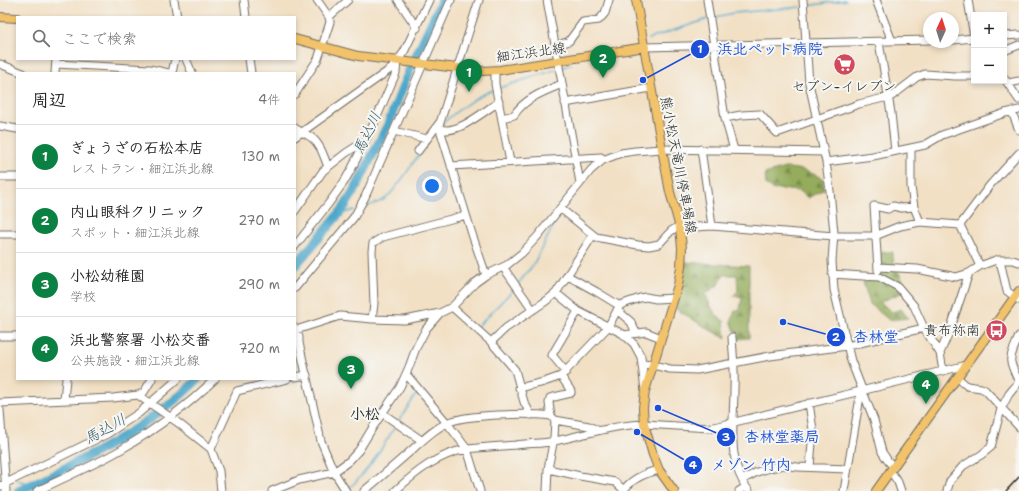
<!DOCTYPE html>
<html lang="ja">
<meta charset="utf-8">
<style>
:root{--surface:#fff;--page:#f6f6f6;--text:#202124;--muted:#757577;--line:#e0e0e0;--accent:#0b8043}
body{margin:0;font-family:"Shantell Sans","Klee One",sans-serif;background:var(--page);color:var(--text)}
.controls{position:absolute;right:12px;top:12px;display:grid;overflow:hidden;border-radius:0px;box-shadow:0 2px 6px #0003}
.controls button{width:36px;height:36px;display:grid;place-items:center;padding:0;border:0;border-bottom:1px solid var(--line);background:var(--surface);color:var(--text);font:20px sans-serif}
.compass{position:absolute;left:923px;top:12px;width:36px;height:36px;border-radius:50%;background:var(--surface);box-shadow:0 2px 6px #0003;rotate:4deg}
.you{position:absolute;left:432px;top:186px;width:14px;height:14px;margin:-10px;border:3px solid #fff;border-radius:50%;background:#1a73e8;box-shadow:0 0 0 6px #1a73e833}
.badge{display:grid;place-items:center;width:26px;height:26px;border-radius:50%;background:var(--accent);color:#fff;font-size:13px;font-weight:700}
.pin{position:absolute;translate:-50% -33px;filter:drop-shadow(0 1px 2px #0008)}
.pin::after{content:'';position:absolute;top:21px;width:14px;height:12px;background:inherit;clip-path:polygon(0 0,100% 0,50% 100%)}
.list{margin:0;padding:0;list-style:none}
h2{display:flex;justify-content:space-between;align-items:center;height:52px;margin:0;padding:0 16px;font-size:17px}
h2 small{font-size:13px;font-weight:400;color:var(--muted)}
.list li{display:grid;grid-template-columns:26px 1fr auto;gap:12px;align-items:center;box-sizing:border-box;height:64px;padding:0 16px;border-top:1px solid var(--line)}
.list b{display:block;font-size:15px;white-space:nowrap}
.list p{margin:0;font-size:13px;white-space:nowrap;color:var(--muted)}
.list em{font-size:13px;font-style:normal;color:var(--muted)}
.icon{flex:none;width:22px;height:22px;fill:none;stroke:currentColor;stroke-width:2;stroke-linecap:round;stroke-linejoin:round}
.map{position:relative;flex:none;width:1019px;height:491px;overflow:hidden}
.search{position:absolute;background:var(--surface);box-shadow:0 2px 6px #0003;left:16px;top:16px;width:280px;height:44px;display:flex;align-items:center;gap:10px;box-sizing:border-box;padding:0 14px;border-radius:0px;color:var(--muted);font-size:15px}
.panel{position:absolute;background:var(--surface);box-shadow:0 2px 6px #0003;left:16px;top:72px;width:280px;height:308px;border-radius:0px}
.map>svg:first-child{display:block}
</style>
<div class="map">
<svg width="1019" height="491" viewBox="0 0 1019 491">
<defs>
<pattern id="forest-firs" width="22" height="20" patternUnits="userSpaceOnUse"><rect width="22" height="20" fill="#94ac5c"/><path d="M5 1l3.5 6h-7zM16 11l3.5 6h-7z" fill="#798c4c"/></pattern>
</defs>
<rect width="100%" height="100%" fill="#f6f6f2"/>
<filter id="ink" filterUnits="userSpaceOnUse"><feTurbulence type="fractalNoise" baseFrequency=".025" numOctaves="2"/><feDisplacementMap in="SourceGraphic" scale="8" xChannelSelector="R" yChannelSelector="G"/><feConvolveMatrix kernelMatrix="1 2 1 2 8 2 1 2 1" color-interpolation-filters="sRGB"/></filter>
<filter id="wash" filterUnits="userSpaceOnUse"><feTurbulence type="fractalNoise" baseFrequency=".012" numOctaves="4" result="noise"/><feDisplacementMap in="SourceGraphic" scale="16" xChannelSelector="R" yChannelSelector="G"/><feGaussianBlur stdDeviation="0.9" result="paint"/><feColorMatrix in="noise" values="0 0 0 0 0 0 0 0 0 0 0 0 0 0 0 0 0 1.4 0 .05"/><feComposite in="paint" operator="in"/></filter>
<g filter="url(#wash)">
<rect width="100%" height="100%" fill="#f2e0c5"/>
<path fill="url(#forest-firs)" stroke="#606c44" d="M 785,168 C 799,168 811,172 823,179 L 824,189 L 808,198 L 800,191 L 778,189 L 774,190 L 766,185 L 765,174 Z
M 882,252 L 893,252 C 893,255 893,259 894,262 C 897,273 907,280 903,292 L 880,302 L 892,312 L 901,309 L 908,318 L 889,320 L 870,304 L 863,282 L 880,277 L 879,256 Z
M 684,262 L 749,266 L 749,338 L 738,339 L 731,321 L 735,311 L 740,309 L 742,298 L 733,296 L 738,291 L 737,275 L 724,275 L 719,284 L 705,294 L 715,314 L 724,321 L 726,338 L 710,330 L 676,309 Z"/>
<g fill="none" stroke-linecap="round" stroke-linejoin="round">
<path stroke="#4da7ca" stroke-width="1.5" d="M 807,6 L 846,0
M 711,18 L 734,13 L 801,7
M 648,39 L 708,19
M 561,68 L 571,64
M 499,88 L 558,69
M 443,123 C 459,109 473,98 493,90
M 364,207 C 371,205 379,203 385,199 C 398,188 410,167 420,153
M 338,215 L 354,210
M 518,284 L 533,265 L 560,213
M 477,327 L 515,288
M 398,422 L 418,392
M 17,480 L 40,486
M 348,489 C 368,472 382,448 396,425"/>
<path stroke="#4da7ca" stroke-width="9" d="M 295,266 L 343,209 L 355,190 L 388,124 L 409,71 L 442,0
M 18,491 C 80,462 149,428 198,379"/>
</g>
</g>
<g filter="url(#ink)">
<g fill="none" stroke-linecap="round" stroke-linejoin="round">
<defs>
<path id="minor" d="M 174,0 L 177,17
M 244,0 L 246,17
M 398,0 L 417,28
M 479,0 L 439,126 L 472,234 L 486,275
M 547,0 L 580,183
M 707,0 L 725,118 L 734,150
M 803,0 L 809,83 L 826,162 L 830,191 L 834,233 L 832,261 L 834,290 L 851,361 L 874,420 L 882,452 L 888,461 L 894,467
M 876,0 L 892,41
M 968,0 L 974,37
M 329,17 L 348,0
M 1004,36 L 1019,35
M 953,40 L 974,38
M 879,42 L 891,113 L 895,151
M 556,46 L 569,41 L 583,22 L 599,20 L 605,13 L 609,0
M 645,47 L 929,40
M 1004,51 L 1019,45
M 186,59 L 192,73
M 249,59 L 251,73
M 0,64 L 23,73
M 56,64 L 150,69 L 169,73
M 495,71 L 495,84 L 510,162
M 55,73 L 56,59
M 172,73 L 175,59
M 1004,78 L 1019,100
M 1008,83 L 1019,81
M 295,94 L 318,59 L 330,22 L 329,17 L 317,0
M 565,103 L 651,88
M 1012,112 L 1019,130
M 502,118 L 514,115 C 525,98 545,91 562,84
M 725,118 L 741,115 L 760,114 L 777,133 L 859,104 L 892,96 L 917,77 L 925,74 L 955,76 L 974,76
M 0,126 L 17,129
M 295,128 C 300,132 307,134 312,138 C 321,145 324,157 328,167
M 441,129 C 458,135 485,110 499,102
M 394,131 L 427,139
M 295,137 L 392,68 L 404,52 L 429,0
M 701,149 L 712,226
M 911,149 L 911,187 L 914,207 L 920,222
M 418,151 L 440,122
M 826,162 L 873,156 L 925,145 L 942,135 L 1005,113 L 1019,110
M 451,166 L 601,157 L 603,160
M 0,177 L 17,177
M 560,208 L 596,237 L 638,245 L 649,246 L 659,244 L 671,231 L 679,226
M 295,211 L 323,171 L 346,153 L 357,146 L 362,146
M 960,225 L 980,266
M 680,228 L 712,226 L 834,236 L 875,236 L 900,226 L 920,222 L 960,225 L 990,185 L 1019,153
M 0,234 L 17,234
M 295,246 L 329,203 L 344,182 L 352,168 L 376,119 L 396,73 L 397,60
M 996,260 L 1001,265 L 1007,291 L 1019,300
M 503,267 L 533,310
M 878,267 L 917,269 L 956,277 L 969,273 L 980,266 L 996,260 L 1013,260 L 1019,262
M 878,270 L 874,206 L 888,209 L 893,206 L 902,208 L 914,207
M 832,274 L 879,277 L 898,287 L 914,306 L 924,328 L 940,353 L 943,371
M 568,276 L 597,292 L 620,306
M 295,288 L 354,217 L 365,197 L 451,0
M 556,293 L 578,311 L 623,334 L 634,344 L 641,357 L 645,390
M 452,307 L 491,342 L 515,370 L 524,402 L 531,415
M 617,310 L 631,322 L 636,333
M 372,319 L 374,304 L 372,251 L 373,243 L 383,237 L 466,215
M 295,328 L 299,337 L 299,343 L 321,441 L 334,472 L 346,491
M 296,330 L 340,316 L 372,319 L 405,320 L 440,313 L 452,307 L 475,283 L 486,275 L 507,265 L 522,253 L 537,237 L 591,170 L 603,160 L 621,153 L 635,151 L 662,149 L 824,152
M 624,335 L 646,332 L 661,338
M 0,336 L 17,336
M 732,337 C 733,354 735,372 734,389 C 734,423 726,462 749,491
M 491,342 L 506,328 L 546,301 L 556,293 L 593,235
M 940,353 L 950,330 L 969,273
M 642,364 L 653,365 L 670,369 L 697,370 L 770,356 L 847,346 L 924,328
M 566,372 L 552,355 L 578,311
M 406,374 L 447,423 L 467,449 L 480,491
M 295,377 L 307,375
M 958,378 L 967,386 L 981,388 L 985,390 L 1019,427
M 1019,382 C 1007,357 1009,361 1019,336
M 519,388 L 544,382 L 561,376 L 608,327 L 620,305 L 640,298 L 646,297 L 656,299 L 674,298
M 138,395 L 177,422 L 211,449 L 219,471 L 221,491
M 64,400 L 66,379
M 0,403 L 113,398 L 138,395 L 144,392 L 152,379
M 809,403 L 813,430 L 810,467
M 0,410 L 6,491
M 382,413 L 421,440
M 551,416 L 549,403 L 550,398 L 571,393 L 571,391 L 561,376
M 555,420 L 589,426 L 597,430
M 211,449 L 237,391 L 287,379
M 548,469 L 580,476 L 615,482 L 624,490
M 891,472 L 898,482 L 901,491
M 742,480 L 757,472 L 770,468 L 783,465 L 798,467 L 847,469
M 0,486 L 107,434 L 139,413 L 178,379
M 37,491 C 65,477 95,465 122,449 C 155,430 188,405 215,379
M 272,491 L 299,480 L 334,472 L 349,461 L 359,450 L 373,427 L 400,387 L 409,367 L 416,348 L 426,329 L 440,313
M 364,491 C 381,477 397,463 413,449 C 424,439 434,429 447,423 C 465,414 530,413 551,416 L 555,420 L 554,438 L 548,469 L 547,491
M 395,491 C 416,472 438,454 467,449 C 483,447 500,446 516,445 C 528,443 542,444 555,441 C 584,435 613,425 644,424 L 710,428 L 967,365
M 623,491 C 632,478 645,473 659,470
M 739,491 L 746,487
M 844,491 L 861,391
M 947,491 L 950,481 L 963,466 L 981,455 L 991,447 L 1001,409 L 1009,394 L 1019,382"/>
<path id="major" d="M 636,0 L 662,149 L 670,192 L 680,228 L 682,248 L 681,267 L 678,285 L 653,365 L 645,391 L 643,408 L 644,424 L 653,455 L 659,470 L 674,491
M 0,17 L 17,18
M 295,39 L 358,56 L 482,71 L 500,70 L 645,47
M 876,491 L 1019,291"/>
</defs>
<use href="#minor" stroke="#716a61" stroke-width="9"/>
<use href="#major" stroke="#716a61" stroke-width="10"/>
<use href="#minor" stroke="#fff" stroke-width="7"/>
<use href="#major" stroke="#f2c36a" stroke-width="8"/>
<path stroke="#2b2b2b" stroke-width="1.5" d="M 1006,491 L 1019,477"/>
</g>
</g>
<defs>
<symbol id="supermarket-disc" viewBox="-11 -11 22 22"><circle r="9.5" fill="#d1495b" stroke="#f6f6f2"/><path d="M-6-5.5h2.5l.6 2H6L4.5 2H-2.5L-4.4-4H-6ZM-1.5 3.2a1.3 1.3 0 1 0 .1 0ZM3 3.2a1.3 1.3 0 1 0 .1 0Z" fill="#fff"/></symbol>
<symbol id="bus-disc" viewBox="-11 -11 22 22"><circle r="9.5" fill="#d1495b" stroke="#f6f6f2"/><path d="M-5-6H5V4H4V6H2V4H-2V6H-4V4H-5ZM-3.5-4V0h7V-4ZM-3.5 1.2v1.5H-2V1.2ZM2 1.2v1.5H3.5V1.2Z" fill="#fff"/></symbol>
</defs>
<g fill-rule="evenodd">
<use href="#supermarket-disc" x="832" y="52" width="25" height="25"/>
<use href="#bus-disc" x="984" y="318" width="25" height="25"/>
</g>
<g text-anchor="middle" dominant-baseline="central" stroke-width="4" stroke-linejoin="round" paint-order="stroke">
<g font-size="14" fill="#2b2b2b" stroke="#f6f6f2">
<text transform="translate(531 52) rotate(-8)">細江浜北線</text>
<text transform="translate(679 165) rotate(79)">熊小松天竜川停車場線</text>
</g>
<g font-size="14" fill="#2b2b2b" stroke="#f6f6f2">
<text x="844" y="86">セブン-イレブン</text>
<text x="980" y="330" text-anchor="end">貴布祢南</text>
</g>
<g font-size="15" font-style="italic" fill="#395d6b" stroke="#f6f6f2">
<text transform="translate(367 133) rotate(-64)">馬込川</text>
<text transform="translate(105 429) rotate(-29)">馬込川</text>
</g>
<g font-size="15" font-weight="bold" fill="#2b2b2b" stroke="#f6f6f2">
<text x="365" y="414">小松</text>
</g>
</g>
<path fill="none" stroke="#1d4ed8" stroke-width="1.5" d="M643 80L700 49M783 322L836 337M658 408L726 437M637 432L693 465"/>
<g fill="#1d4ed8" stroke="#f6f6f2" stroke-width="1.5">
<circle cx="643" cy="80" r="4"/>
<circle cx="783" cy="322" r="4"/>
<circle cx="658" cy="408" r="4"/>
<circle cx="637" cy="432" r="4"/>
<circle cx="700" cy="49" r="10"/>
<circle cx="836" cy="337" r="10"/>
<circle cx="726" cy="437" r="10"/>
<circle cx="693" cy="465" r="10"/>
</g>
<g font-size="12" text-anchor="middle" font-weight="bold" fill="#fff">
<text x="700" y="53">1</text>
<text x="836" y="341">2</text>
<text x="726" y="441">3</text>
<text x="693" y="469">4</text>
</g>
<g font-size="15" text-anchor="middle" font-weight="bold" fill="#1d4ed8" stroke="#f6f6f2" stroke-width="4" stroke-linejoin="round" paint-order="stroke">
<text x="770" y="54">浜北ペット病院</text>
<text x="876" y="342">杏林堂</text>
<text x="782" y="442">杏林堂薬局</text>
<text x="751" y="470">メゾン 竹内</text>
</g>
</svg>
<div class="controls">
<button>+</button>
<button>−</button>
</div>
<svg class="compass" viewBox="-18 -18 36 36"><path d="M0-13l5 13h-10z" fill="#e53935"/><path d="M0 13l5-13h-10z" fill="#757577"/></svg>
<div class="you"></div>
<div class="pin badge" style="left:469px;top:92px">1</div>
<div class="pin badge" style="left:603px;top:78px">2</div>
<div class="pin badge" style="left:351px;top:389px">3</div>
<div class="pin badge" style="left:926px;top:404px">4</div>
<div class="search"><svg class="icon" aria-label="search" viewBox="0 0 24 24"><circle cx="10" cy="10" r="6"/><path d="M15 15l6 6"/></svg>ここで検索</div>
<section class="panel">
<h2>周辺<small>4件</small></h2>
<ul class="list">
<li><span class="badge">1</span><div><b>ぎょうざの石松本店</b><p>レストラン · 細江浜北線</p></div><em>130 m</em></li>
<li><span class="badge">2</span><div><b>内山眼科クリニック</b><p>スポット · 細江浜北線</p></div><em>270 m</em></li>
<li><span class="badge">3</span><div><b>小松幼稚園</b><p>学校</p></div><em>290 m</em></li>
<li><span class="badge">4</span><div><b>浜北警察署 小松交番</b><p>公共施設 · 細江浜北線</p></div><em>720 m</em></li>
</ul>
</section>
</div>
